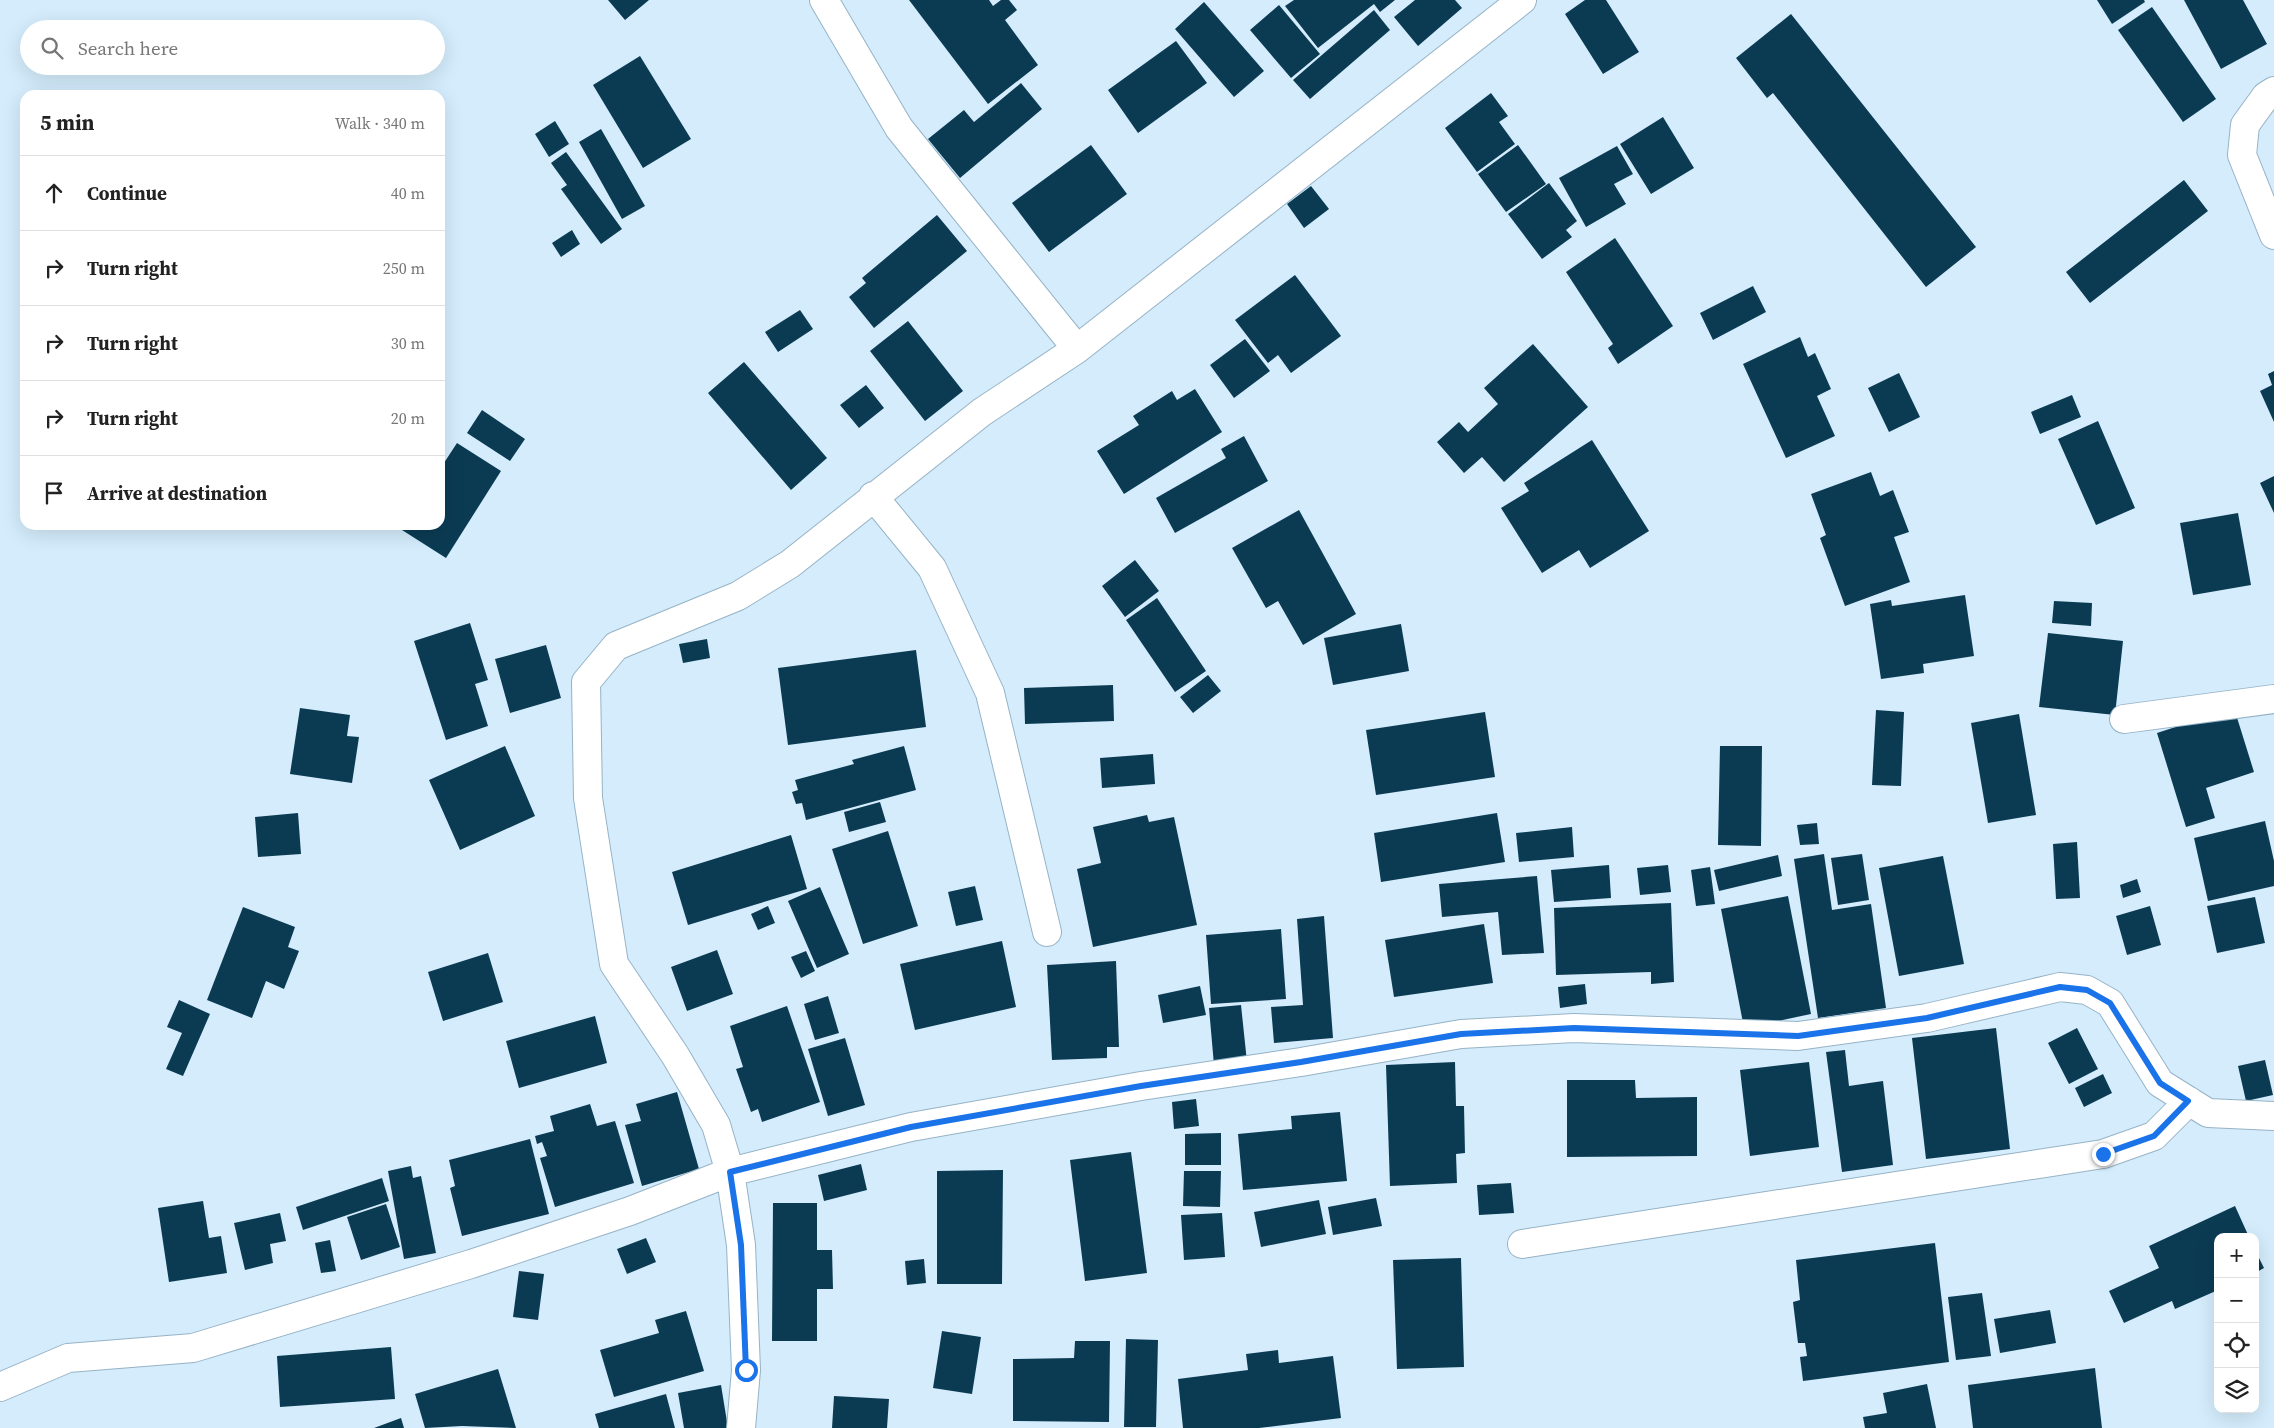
<!DOCTYPE html>
<meta charset="utf-8">
<style>
:root{--surface:#fff;--page:#f6f6f6;--text:#222;--muted:#767676;--line:#e0e0e0}
body{margin:0;font-family:"Source Serif 4",serif;background:var(--page);color:var(--text)}
.controls{position:absolute;right:15px;bottom:15px;display:grid;overflow:hidden;border-radius:10px;box-shadow:0 5px 20px #0002}
.controls button{width:45px;height:45px;display:grid;place-items:center;padding:0;border:0;border-bottom:1px solid var(--line);background:var(--surface);color:var(--text);font:25px sans-serif}
.stop{position:absolute;width:15px;height:15px;margin:-11px;border:4px solid #1a73e8;border-radius:50%;background:#fff}
.stop.end{background:#1a73e8;border-color:#fff;box-shadow:0 1px 5px #0008}
.list{margin:0;padding:0;list-style:none}
h2{display:flex;justify-content:space-between;align-items:center;height:65px;margin:0;padding:0 20px;font-size:21px}
h2 small{font-size:16px;font-weight:400;color:var(--muted)}
.list li{display:grid;grid-template-columns:32px 1fr auto;gap:15px;align-items:center;box-sizing:border-box;height:75px;padding:0 20px;border-top:1px solid var(--line)}
.list b{display:block;font-size:19px;white-space:nowrap}
.list em{font-size:16px;font-style:normal;color:var(--muted)}
.icon{flex:none;width:28px;height:28px;fill:none;stroke:currentColor;stroke-width:2;stroke-linecap:round;stroke-linejoin:round}
.map{position:relative;flex:none;width:2274px;height:1428px;overflow:hidden}
.search{position:absolute;background:var(--surface);box-shadow:0 5px 20px #0002;left:20px;top:20px;width:425px;height:55px;display:flex;align-items:center;gap:12px;box-sizing:border-box;padding:0 18px;border-radius:28px;color:var(--muted);font-size:19px}
.panel{position:absolute;background:var(--surface);box-shadow:0 5px 20px #0002;left:20px;top:90px;width:425px;height:440px;border-radius:15px}
.map>svg:first-child{display:block}
</style>
<div class="map">
<svg width="2274" height="1428" viewBox="0 0 2274 1428">
<rect width="100%" height="100%" fill="#d4ecfc"/>
<path fill="#0b3b53" d="M 608,0 L 649,0 L 625,20 Z
M 909,0 L 989,0 L 993,6 L 1001,0 L 1009,0 L 1017,10 L 1005,20 L 1038,65 L 988,104 Z
M 1294,0 L 1395,0 L 1380,12 L 1374,4 L 1318,48 L 1285,6 Z
M 1415,0 L 1455,0 L 1462,8 L 1418,46 L 1394,17 Z
M 1585,0 L 1606,0 L 1639,52 L 1603,74 L 1565,14 Z
M 2097,0 L 2144,0 L 2145,2 L 2112,24 Z
M 2184,0 L 2243,0 L 2267,44 L 2221,69 Z
M 1204,2 L 1264,71 L 1234,97 L 1175,29 Z
M 1279,5 L 1320,54 L 1291,78 L 1250,30 Z
M 2152,7 L 2216,99 L 2183,122 L 2118,30 Z
M 1374,10 L 1390,30 L 1310,99 L 1293,80 Z
M 1791,14 L 1976,247 L 1926,287 L 1773,93 L 1767,98 L 1736,58 Z
M 1176,41 L 1207,83 L 1138,133 L 1108,90 Z
M 640,56 L 691,139 L 643,168 L 593,85 Z
M 1021,83 L 1042,109 L 960,178 L 928,139 L 964,110 L 974,122 Z
M 1491,93 L 1508,116 L 1499,122 L 1515,144 L 1477,172 L 1445,128 Z
M 1663,117 L 1694,168 L 1651,194 L 1620,144 Z
M 555,121 L 569,144 L 549,157 L 535,134 Z
M 601,129 L 645,206 L 622,219 L 579,142 Z
M 1091,145 L 1127,194 L 1049,252 L 1012,203 Z
M 1518,145 L 1546,184 L 1506,212 L 1478,174 Z
M 1617,146 L 1633,174 L 1614,184 L 1626,204 L 1586,227 L 1559,178 Z
M 566,152 L 622,229 L 601,244 L 561,189 L 567,185 L 551,163 Z
M 2184,180 L 2208,211 L 2090,303 L 2066,272 Z
M 1549,183 L 1577,221 L 1566,230 L 1572,237 L 1542,259 L 1508,214 Z
M 1311,186 L 1329,209 L 1304,228 L 1287,204 Z
M 937,215 L 967,251 L 874,328 L 849,297 L 866,283 L 862,278 Z
M 572,230 L 580,244 L 561,257 L 552,243 Z
M 1615,238 L 1673,326 L 1618,364 L 1608,348 L 1613,344 L 1566,272 Z
M 1295,275 L 1341,336 L 1291,373 L 1278,355 L 1268,363 L 1235,320 Z
M 1753,286 L 1766,312 L 1713,340 L 1700,313 Z
M 800,310 L 813,329 L 778,352 L 765,332 Z
M 908,321 L 963,391 L 925,421 L 870,351 Z
M 1800,337 L 1808,357 L 1815,353 L 1831,389 L 1817,396 L 1835,436 L 1786,458 L 1743,364 Z
M 1245,339 L 1270,371 L 1234,398 L 1210,365 Z
M 1533,344 L 1588,407 L 1504,482 L 1482,457 L 1464,473 L 1437,442 L 1459,422 L 1468,432 L 1498,404 L 1484,388 Z
M 744,362 L 827,458 L 791,490 L 708,393 Z
M 2274,371 L 2274,422 L 2260,391 L 2272,385 L 2268,374 Z
M 1899,373 L 1920,417 L 1889,432 L 1868,388 Z
M 866,385 L 884,408 L 859,428 L 840,405 Z
M 1195,389 L 1222,432 L 1124,494 L 1097,451 L 1139,425 L 1133,416 L 1172,391 L 1177,400 Z
M 2072,395 L 2081,417 L 2040,434 L 2031,412 Z
M 482,410 L 525,439 L 510,461 L 467,433 Z
M 2098,421 L 2135,508 L 2096,525 L 2058,439 Z
M 1244,436 L 1268,481 L 1175,533 L 1156,498 L 1226,458 L 1221,449 Z
M 1592,440 L 1649,531 L 1590,568 L 1579,550 L 1542,573 L 1501,508 L 1529,491 L 1524,483 Z
M 457,443 L 501,471 L 446,558 L 402,530 L 405,525 L 440,525 L 440,469 Z
M 1871,472 L 1880,496 L 1893,490 L 1909,532 L 1894,537 L 1910,582 L 1845,606 L 1820,538 L 1826,535 L 1811,494 Z
M 2274,476 L 2274,513 L 2260,483 Z
M 1299,510 L 1356,614 L 1303,645 L 1278,601 L 1266,608 L 1232,548 Z
M 2238,513 L 2251,585 L 2193,595 L 2180,523 Z
M 1135,560 L 1159,591 L 1125,617 L 1102,586 Z
M 1965,595 L 1974,656 L 1923,664 L 1924,673 L 1881,679 L 1870,604 L 1891,600 L 1892,606 Z
M 1157,598 L 1206,671 L 1175,692 L 1126,620 Z
M 2054,601 L 2092,603 L 2091,626 L 2052,623 Z
M 470,623 L 488,680 L 475,684 L 488,726 L 446,740 L 414,641 Z
M 1401,624 L 1409,671 L 1333,685 L 1324,638 Z
M 2048,633 L 2123,641 L 2115,715 L 2039,707 Z
M 707,639 L 710,658 L 683,663 L 679,644 Z
M 546,645 L 561,698 L 510,713 L 495,659 Z
M 916,650 L 926,727 L 788,745 L 778,668 Z
M 1208,675 L 1221,691 L 1193,713 L 1180,697 Z
M 1113,685 L 1114,721 L 1025,724 L 1024,688 Z
M 300,708 L 350,715 L 347,736 L 359,737 L 352,783 L 290,774 Z
M 2234,708 L 2254,772 L 2206,788 L 2215,818 L 2186,827 L 2157,733 Z
M 1876,710 L 1904,712 L 1901,786 L 1872,785 Z
M 1485,712 L 1495,777 L 1376,795 L 1366,730 Z
M 2019,714 L 2036,815 L 1988,823 L 1971,723 Z
M 505,746 L 535,816 L 460,850 L 429,780 Z
M 904,746 L 916,790 L 806,820 L 802,803 L 796,804 L 792,792 L 798,790 L 795,780 L 854,764 L 852,760 Z
M 1720,746 L 1762,746 L 1761,846 L 1718,845 Z
M 1153,754 L 1155,784 L 1102,788 L 1100,758 Z
M 880,802 L 886,822 L 849,832 L 844,812 Z
M 298,813 L 301,854 L 258,857 L 255,817 Z
M 1497,813 L 1505,862 L 1381,882 L 1374,833 Z
M 1147,815 L 1149,822 L 1174,817 L 1197,925 L 1093,947 L 1077,869 L 1101,863 L 1093,827 Z
M 2265,821 L 2274,861 L 2274,886 L 2208,901 L 2194,838 Z
M 1817,823 L 1819,844 L 1800,845 L 1797,825 Z
M 1572,827 L 1574,857 L 1519,862 L 1516,833 Z
M 888,831 L 918,926 L 863,944 L 832,849 Z
M 791,835 L 807,889 L 688,925 L 672,872 Z
M 2077,842 L 2080,898 L 2056,899 L 2053,844 Z
M 1824,854 L 1832,910 L 1871,904 L 1886,1008 L 1818,1018 L 1794,859 Z
M 1862,854 L 1869,900 L 1838,905 L 1831,858 Z
M 1778,855 L 1782,876 L 1719,891 L 1714,870 Z
M 1943,856 L 1964,964 L 1899,976 L 1879,868 Z
M 1609,865 L 1611,898 L 1554,902 L 1551,870 Z
M 1668,865 L 1671,892 L 1640,895 L 1637,868 Z
M 1710,867 L 1715,904 L 1696,906 L 1691,870 Z
M 1537,876 L 1544,953 L 1502,955 L 1498,912 L 1442,917 L 1439,884 Z
M 2137,879 L 2141,892 L 2123,898 L 2120,885 Z
M 975,886 L 983,920 L 956,926 L 948,892 Z
M 820,887 L 849,954 L 817,968 L 788,901 Z
M 1788,896 L 1811,1014 L 1744,1028 L 1721,909 Z
M 2255,897 L 2265,943 L 2217,953 L 2207,906 Z
M 1671,903 L 1674,982 L 1651,984 L 1651,972 L 1556,975 L 1554,908 Z
M 768,906 L 775,923 L 758,930 L 751,914 Z
M 2150,906 L 2161,945 L 2127,955 L 2116,916 Z
M 243,907 L 295,927 L 288,947 L 299,951 L 284,989 L 266,981 L 252,1018 L 207,1000 Z
M 1324,916 L 1333,1038 L 1274,1043 L 1271,1007 L 1303,1005 L 1297,919 Z
M 1484,924 L 1493,983 L 1394,997 L 1385,940 Z
M 1281,929 L 1286,999 L 1211,1004 L 1206,935 Z
M 1002,941 L 1016,1007 L 915,1030 L 900,964 Z
M 717,950 L 733,994 L 687,1011 L 671,967 Z
M 806,951 L 815,971 L 801,978 L 791,957 Z
M 488,953 L 503,1002 L 443,1021 L 428,972 Z
M 1116,961 L 1119,1047 L 1107,1047 L 1107,1058 L 1052,1060 L 1047,965 Z
M 1585,984 L 1587,1004 L 1560,1008 L 1558,987 Z
M 1200,986 L 1206,1015 L 1163,1023 L 1158,995 Z
M 828,996 L 839,1033 L 815,1040 L 804,1004 Z
M 179,1000 L 210,1014 L 183,1076 L 166,1069 L 182,1033 L 167,1027 Z
M 1241,1005 L 1247,1062 L 1214,1065 L 1209,1008 Z
M 787,1006 L 820,1102 L 762,1122 L 758,1109 L 751,1112 L 736,1069 L 743,1067 L 730,1026 Z
M 595,1016 L 607,1063 L 519,1088 L 506,1041 Z
M 1996,1028 L 2010,1149 L 1926,1159 L 1912,1038 Z
M 2077,1028 L 2098,1069 L 2069,1084 L 2048,1043 Z
M 845,1038 L 865,1105 L 828,1116 L 808,1049 Z
M 1845,1050 L 1849,1086 L 1883,1081 L 1893,1165 L 1842,1172 L 1826,1052 Z
M 2265,1060 L 2273,1095 L 2246,1101 L 2238,1066 Z
M 1455,1062 L 1456,1106 L 1464,1106 L 1465,1153 L 1456,1154 L 1457,1183 L 1390,1186 L 1386,1065 Z
M 1809,1062 L 1819,1147 L 1750,1156 L 1740,1070 Z
M 2103,1074 L 2112,1093 L 2084,1107 L 2075,1088 Z
M 1567,1080 L 1635,1080 L 1636,1098 L 1697,1097 L 1697,1156 L 1567,1157 Z
M 677,1092 L 699,1169 L 642,1186 L 625,1125 L 641,1121 L 636,1104 Z
M 1196,1099 L 1199,1126 L 1174,1129 L 1172,1102 Z
M 590,1104 L 597,1126 L 615,1121 L 634,1183 L 555,1207 L 540,1158 L 547,1156 L 542,1142 L 537,1144 L 535,1136 L 554,1131 L 550,1116 Z
M 1340,1112 L 1347,1181 L 1243,1190 L 1238,1134 L 1292,1129 L 1291,1116 Z
M 1221,1133 L 1221,1165 L 1185,1165 L 1185,1134 Z
M 530,1139 L 549,1214 L 462,1236 L 450,1188 L 455,1186 L 449,1160 Z
M 1131,1152 L 1147,1273 L 1085,1281 L 1070,1160 Z
M 861,1164 L 867,1190 L 824,1201 L 818,1175 Z
M 411,1166 L 413,1178 L 421,1176 L 436,1253 L 404,1259 L 388,1171 Z
M 1003,1170 L 1002,1284 L 937,1284 L 937,1171 Z
M 1184,1171 L 1221,1171 L 1220,1207 L 1183,1206 Z
M 382,1178 L 389,1201 L 303,1230 L 296,1207 Z
M 1511,1183 L 1514,1213 L 1479,1215 L 1477,1185 Z
M 1376,1198 L 1382,1226 L 1333,1235 L 1328,1207 Z
M 1319,1200 L 1326,1234 L 1261,1247 L 1254,1212 Z
M 203,1201 L 209,1238 L 221,1236 L 227,1273 L 169,1282 L 158,1208 Z
M 773,1203 L 817,1203 L 817,1250 L 832,1250 L 833,1289 L 817,1289 L 817,1341 L 772,1341 Z
M 386,1204 L 400,1247 L 361,1260 L 347,1217 Z
M 2235,1206 L 2249,1237 L 2218,1237 L 2218,1290 L 2175,1309 L 2172,1301 L 2124,1323 L 2109,1291 L 2159,1268 L 2149,1246 Z
M 280,1213 L 286,1241 L 270,1244 L 273,1263 L 245,1270 L 234,1223 Z
M 1222,1213 L 1225,1257 L 1184,1260 L 1181,1215 Z
M 646,1238 L 656,1262 L 627,1274 L 617,1249 Z
M 330,1240 L 336,1271 L 321,1273 L 315,1243 Z
M 1935,1243 L 1949,1362 L 1803,1381 L 1800,1357 L 1807,1356 L 1805,1343 L 1798,1343 L 1793,1302 L 1800,1300 L 1796,1260 Z
M 2255,1250 L 2264,1268 L 2255,1273 Z
M 1461,1258 L 1464,1367 L 1397,1369 L 1393,1260 Z
M 924,1259 L 926,1283 L 907,1285 L 905,1261 Z
M 519,1271 L 544,1274 L 538,1320 L 513,1317 Z
M 1982,1293 L 1991,1356 L 1956,1360 L 1948,1297 Z
M 2050,1310 L 2056,1343 L 2000,1353 L 1994,1319 Z
M 686,1311 L 704,1371 L 614,1397 L 600,1350 L 659,1333 L 655,1320 Z
M 942,1331 L 981,1337 L 972,1394 L 933,1388 Z
M 1126,1339 L 1158,1340 L 1156,1427 L 1124,1427 Z
M 1075,1341 L 1110,1341 L 1109,1422 L 1013,1421 L 1013,1359 L 1074,1358 Z
M 391,1347 L 395,1399 L 280,1407 L 277,1356 Z
M 1278,1350 L 1279,1363 L 1333,1356 L 1341,1418 L 1259,1428 L 1183,1428 L 1178,1379 L 1248,1370 L 1246,1354 Z
M 2095,1368 L 2102,1428 L 1973,1428 L 1968,1385 Z
M 498,1369 L 516,1428 L 462,1426 L 425,1428 L 415,1394 Z
M 1927,1384 L 1936,1428 L 1865,1428 L 1863,1417 L 1887,1413 L 1883,1393 Z
M 721,1385 L 728,1428 L 684,1428 L 678,1393 Z
M 666,1394 L 675,1428 L 599,1428 L 595,1414 Z
M 834,1396 L 889,1399 L 887,1428 L 832,1428 Z
M 401,1418 L 404,1428 L 374,1428 Z"/>
<g fill="none" stroke-linecap="round" stroke-linejoin="round">
<defs>
<path id="street" d="M 824,0 L 899,128 L 1077,349
M 2274,91 L 2266,96 L 2245,125 L 2242,155 L 2274,235
M 873,496 L 932,568 L 990,693 L 1047,932
M 2124,719 L 2274,699
M 1522,1244 L 2103,1154 L 2154,1136 L 2189,1101
M 0,1387 L 68,1358 L 193,1348 L 471,1264 L 630,1211 L 730,1172 L 911,1127 L 1141,1086 L 1301,1062 L 1461,1034 L 1574,1028 L 1798,1036 L 1927,1018 L 2060,987 L 2087,990 L 2110,1003 L 2160,1083 L 2208,1113 L 2274,1116
M 741,1428 L 746,1370 L 741,1245 L 730,1172 L 716,1125 L 675,1055 L 614,964 L 588,798 L 586,682 L 616,646 L 738,596 L 790,564 L 982,412 L 1077,349 L 1522,0"/>
</defs>
<use href="#street" stroke="#96b3c6" stroke-width="30"/>
<use href="#street" stroke="#fff" stroke-width="28"/>
</g>
<g fill="none" stroke-linecap="round" stroke-linejoin="round">
<path stroke="#1a73e8" stroke-width="6" d="M 746,1370 L 741,1245 L 730,1172 L 911,1127 L 1141,1086 L 1301,1062 L 1461,1034 L 1574,1028 L 1798,1036 L 1927,1018 L 2060,987 L 2087,990 L 2110,1003 L 2160,1083 L 2188,1101 L 2154,1136 L 2103,1154"/>
</g>
</svg>
<div class="controls">
<button>+</button>
<button>−</button>
<button><svg class="icon" aria-label="locate" viewBox="0 0 24 24"><circle cx="12" cy="12" r="6"/><path d="M12 2v4M12 18v4M2 12h4M18 12h4"/></svg></button>
<button><svg class="icon" aria-label="layers" viewBox="0 0 24 24"><path d="M12 4l9 5-9 5-9-5zM3 14l9 5 9-5"/></svg></button>
</div>
<div class="stop" style="left:746px;top:1370px"></div>
<div class="stop end" style="left:2103px;top:1154px"></div>
<div class="search"><svg class="icon" aria-label="search" viewBox="0 0 24 24"><circle cx="10" cy="10" r="6"/><path d="M15 15l6 6"/></svg>Search here</div>
<section class="panel">
<h2>5 min<small>Walk · 340 m</small></h2>
<ul class="list">
<li><svg class="icon" aria-label="ahead" viewBox="0 0 24 24"><path d="M12 20V5M6 11l6-6 6 6"/></svg><div><b>Continue</b></div><em>40 m</em></li>
<li><svg class="icon" aria-label="right" viewBox="0 0 24 24"><path d="M7 20v-9h11M14 6l5 5-5 5"/></svg><div><b>Turn right</b></div><em>250 m</em></li>
<li><svg class="icon" aria-label="right" viewBox="0 0 24 24"><path d="M7 20v-9h11M14 6l5 5-5 5"/></svg><div><b>Turn right</b></div><em>30 m</em></li>
<li><svg class="icon" aria-label="right" viewBox="0 0 24 24"><path d="M7 20v-9h11M14 6l5 5-5 5"/></svg><div><b>Turn right</b></div><em>20 m</em></li>
<li><svg class="icon" aria-label="arrive" viewBox="0 0 24 24"><path d="M6 21V4h12l-3 4 3 4H6"/></svg><div><b>Arrive at destination</b></div></li>
</ul>
</section>
</div>
